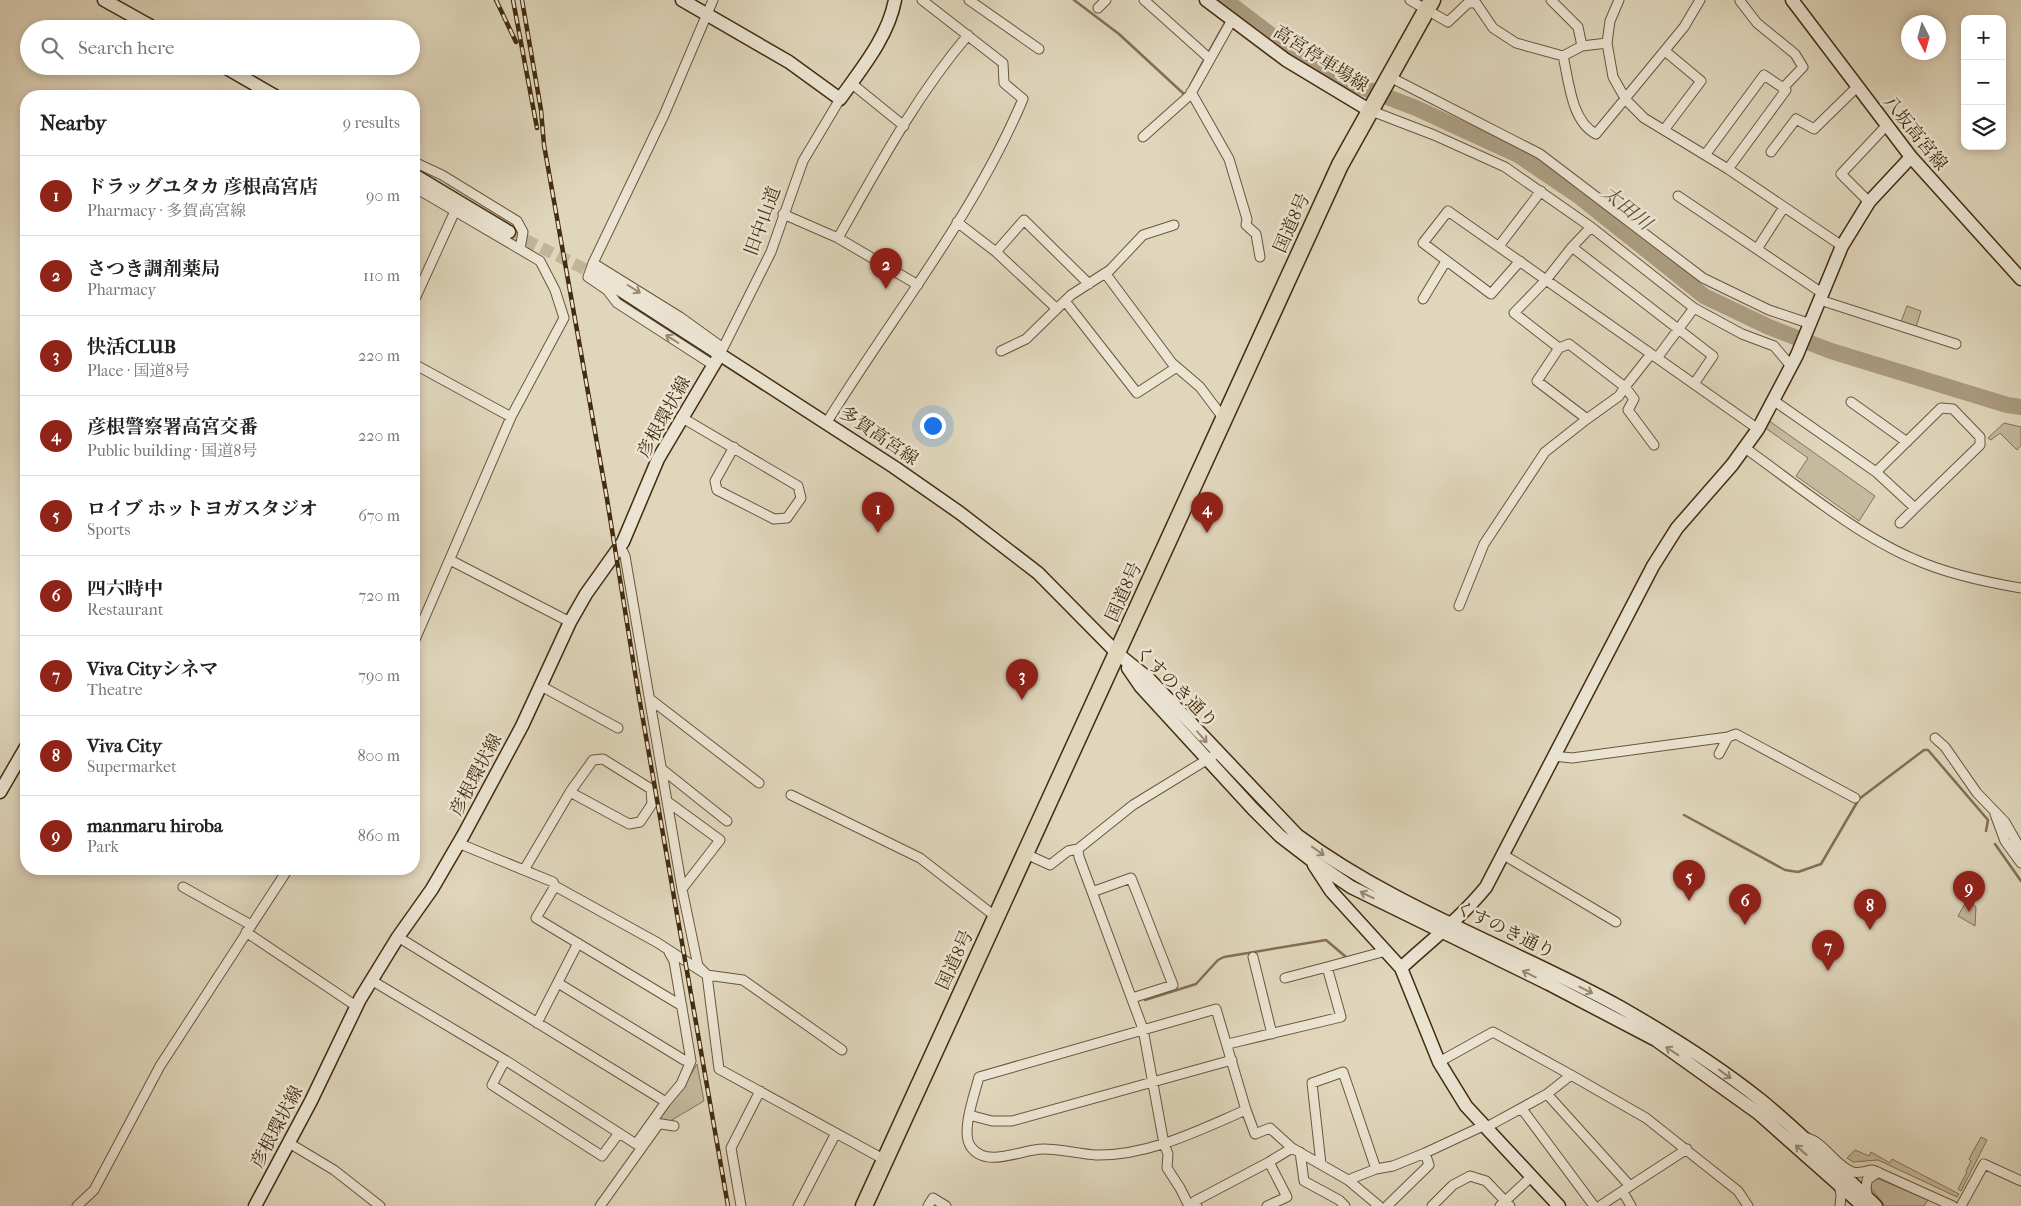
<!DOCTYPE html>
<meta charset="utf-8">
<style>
:root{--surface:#fff;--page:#f6f6f6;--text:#222;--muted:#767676;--line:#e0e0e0;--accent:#8f2418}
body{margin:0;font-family:"IM FELL French Canon","Noto Serif JP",serif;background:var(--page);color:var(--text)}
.controls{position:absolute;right:15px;top:15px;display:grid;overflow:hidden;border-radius:10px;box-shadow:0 2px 8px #0003}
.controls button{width:45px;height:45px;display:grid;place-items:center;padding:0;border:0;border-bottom:1px solid var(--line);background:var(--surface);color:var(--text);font:25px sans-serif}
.compass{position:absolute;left:1901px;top:15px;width:45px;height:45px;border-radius:50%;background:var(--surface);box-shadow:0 2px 8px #0003;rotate:174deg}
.you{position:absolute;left:932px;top:425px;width:18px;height:18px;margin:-12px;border:4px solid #fff;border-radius:50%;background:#1a73e8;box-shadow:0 0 0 8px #1a73e833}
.badge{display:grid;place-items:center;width:32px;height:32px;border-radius:50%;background:var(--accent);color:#fff;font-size:16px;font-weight:700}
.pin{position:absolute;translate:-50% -41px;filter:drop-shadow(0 1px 2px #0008)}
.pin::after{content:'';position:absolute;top:26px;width:18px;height:15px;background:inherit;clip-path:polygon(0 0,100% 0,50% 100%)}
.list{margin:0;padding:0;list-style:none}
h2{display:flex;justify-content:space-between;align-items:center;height:65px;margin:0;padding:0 20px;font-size:21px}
h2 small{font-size:16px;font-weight:400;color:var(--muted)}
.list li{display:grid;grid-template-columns:32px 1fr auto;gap:15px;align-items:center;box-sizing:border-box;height:80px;padding:0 20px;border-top:1px solid var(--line)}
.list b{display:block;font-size:19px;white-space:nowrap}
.list p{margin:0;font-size:16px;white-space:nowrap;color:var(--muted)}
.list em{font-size:16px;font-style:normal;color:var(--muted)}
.icon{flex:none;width:28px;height:28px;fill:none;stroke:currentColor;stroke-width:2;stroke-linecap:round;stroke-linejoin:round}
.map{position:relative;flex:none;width:2021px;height:1206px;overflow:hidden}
.search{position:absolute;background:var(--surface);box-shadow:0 2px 8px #0003;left:20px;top:20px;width:400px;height:55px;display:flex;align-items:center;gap:12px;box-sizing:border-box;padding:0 18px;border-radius:28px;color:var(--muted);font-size:19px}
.panel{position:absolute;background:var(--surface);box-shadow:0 2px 8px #0003;left:20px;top:90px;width:400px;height:785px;border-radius:20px}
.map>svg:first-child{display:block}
</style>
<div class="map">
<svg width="2021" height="1206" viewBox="0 0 2021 1206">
<rect width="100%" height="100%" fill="#e0d6bc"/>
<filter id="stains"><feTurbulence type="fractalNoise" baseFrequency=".004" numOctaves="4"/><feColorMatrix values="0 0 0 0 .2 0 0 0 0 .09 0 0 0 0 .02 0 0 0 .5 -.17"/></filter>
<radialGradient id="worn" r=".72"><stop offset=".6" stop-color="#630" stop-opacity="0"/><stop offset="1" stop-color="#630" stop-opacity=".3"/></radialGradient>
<path fill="#c5b99e" stroke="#847256" d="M 1907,306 L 1921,311 L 1916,327 L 1901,322 Z
M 1768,420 L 1875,496 L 1859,521 L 1796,476 L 1808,458 L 1764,427 Z
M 2004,423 L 2021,427 L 2021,445 L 2017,450 L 2000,433 L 1991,440 L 1988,438 Z
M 1971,893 L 1973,905 L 1976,907 L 1975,926 L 1958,916 Z
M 697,1064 L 704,1101 L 670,1121 L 658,1119 L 684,1086 Z
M 1981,1137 L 1987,1140 L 1961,1191 L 1958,1189 L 1967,1172 L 1966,1171 L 1971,1161 L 1969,1159 Z
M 1855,1150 L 1869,1156 L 1871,1152 L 1890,1163 L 1892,1159 L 1959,1194 L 1957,1197 L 1878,1160 L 1853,1162 L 1847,1158 Z
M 1876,1178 L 1879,1179 L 1928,1200 L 1924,1206 L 1885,1206 L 1870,1187 L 1871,1181 Z"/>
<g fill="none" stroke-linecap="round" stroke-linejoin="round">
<path stroke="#826f53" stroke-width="2.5" d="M 1074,0 L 1119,34 L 1185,95 L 1186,93
M 1231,15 L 1236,8
M 1208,53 L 1226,21
M 1190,86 L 1205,58
M 1684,815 L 1785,870 L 1798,872 L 1821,864 L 1859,799 L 1924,750 L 1928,750 L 1988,820 L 1986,831
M 1995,844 L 2021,881
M 1145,1000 L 1196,984 L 1218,960 L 1224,957 L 1326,940 L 1346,957"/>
<path stroke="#ab9c81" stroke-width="16" d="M 1225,0 L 1288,48 L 1348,82 L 1416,108 L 1518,155 L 1580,197 L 1704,296 L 1769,327 L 1831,351 L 2007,405 L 2021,407"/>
<path stroke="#c1b499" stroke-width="12" stroke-dasharray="12 6" stroke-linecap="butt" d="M 509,232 L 597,275"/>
<defs>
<path id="street" d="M 713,0 L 664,115 L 593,263 L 588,277 L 607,290 L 617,303 L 713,365
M 969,0 L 1039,49
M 1144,0 L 1210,59
M 1410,0 L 1448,22 L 1468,3 L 1476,3 L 1493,28 L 1516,43 L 1563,56
M 1551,0 L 1578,27 L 1582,46 L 1563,56 C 1569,81 1571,121 1596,134 L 1684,27 L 1700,0
M 1619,0 L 1610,21 L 1607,43 L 1613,77 L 1626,100 L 1644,118 L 1728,169 L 1842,246
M 1740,1 L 1757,23 L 1795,54 L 1803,67 L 1783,88
M 1098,8 L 1106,0
M 1582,46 L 1607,43
M 1388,76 L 1540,154 L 1703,278 L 1769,310 L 1811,324
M 851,83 L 904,126
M 1191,92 L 1229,159 L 1247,219 L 1246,225 L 1256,234 L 1260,257
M 1369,110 L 1434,135 L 1505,167 L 1591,227 L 1694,308 L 1742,334 L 1774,346 L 1791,366
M 1664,130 L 1701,81 L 1665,51
M 1143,137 L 1190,95 L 1232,20
M 1771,152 L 1796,119 L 1814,129 L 1857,87
M 1705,155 L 1764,75 L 1786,90 L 1728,169
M 414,162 L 442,175 L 517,221 L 523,232 L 520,249
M 414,187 L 455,211
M 1678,196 L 1822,293
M 1869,202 L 1841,174 L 1886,126
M 783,214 L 838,238 L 918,285
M 957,222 L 996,252
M 838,238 C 877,169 916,96 968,35
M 1499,246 L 1541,191
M 1572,247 L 1591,227
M 1757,249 L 1784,207
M 1520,261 L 1491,294 L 1423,243 L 1448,211 L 1758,429
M 593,263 L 680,317 L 723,348
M 1105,273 L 1172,363 L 1200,387 L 1224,419
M 1423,299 L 1446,261
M 1820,300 L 1956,344
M 414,301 L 455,211 L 540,261 L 555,290 L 564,318 L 511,417 L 414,364
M 1065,301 L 1137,393 L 1177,367
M 1057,309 L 996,252 L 1024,220 L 1089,284
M 1559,348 L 1569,344 L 1625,387 L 1619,396 L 1587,419 L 1537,381 L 1559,348 L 1514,313 L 1546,280 L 1572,247 L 1713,356 L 1694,384
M 1001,351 L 1026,339 L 1071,295 L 1110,270 L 1143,235 L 1174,225
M 1651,354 L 1625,387 L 1634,399 L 1628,410 L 1654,445
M 719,356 L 771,252 L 803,161 L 840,99
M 1657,358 L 1694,308
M 1773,400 L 1876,472
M 1851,402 L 1907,442
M 1941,408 L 1953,409 L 1980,437 L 1980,445 L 1915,508 L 1876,472 Z
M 681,417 L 798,486 L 801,498 L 787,518 L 774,519 L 717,490 L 715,481 L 734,447
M 827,422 C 893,315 974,215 1023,99 L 1004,83 L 1003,63 L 922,0
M 1745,448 C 1797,485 1857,535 1914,559 C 1947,574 1985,582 2021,588
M 1900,523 L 1915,508
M 620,546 L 625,556 L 682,889 L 698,966 L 707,975 L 719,1069 L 885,1160
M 450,560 L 570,622
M 1459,606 L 1484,544 L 1545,452 L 1587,419
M 414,642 L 511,417
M 541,686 L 618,728
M 650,699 L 759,783
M 1935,738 L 1945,747 L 1977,793 L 2005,822 L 2021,850
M 1719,754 L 1728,737 L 1736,734 L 1855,798
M 1554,756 L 1572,758 L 1728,737
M 663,770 L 727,821
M 791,795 L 920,858 L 996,917
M 668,802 L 720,840 L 682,889
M 1995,814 L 2005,841 L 2021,863
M 458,843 L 553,882 L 555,886 L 658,943 L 707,975 L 743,980 L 842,1050
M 1026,854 L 1050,865 L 1068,851 L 1078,849
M 1502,854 L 1616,922
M 524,870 L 570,792 L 593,760 L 603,759 L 651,789 L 652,804 L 640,822 L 629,824 L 570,792
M 555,886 L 536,918 L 682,1006
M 183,887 L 251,925
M 1092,892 L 1131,878 L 1173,985 L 1132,998
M 246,932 L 356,1006
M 398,937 L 666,1102 L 636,1144 L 619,1133 L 505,1060 L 492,1085 L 602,1156 L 619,1133
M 1253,957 L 1272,1034
M 1327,967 L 1386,951
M 371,980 L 505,1060
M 558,983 L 684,1060 L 691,1061
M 1216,1009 L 1246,1110 C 1199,1130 1149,1156 1096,1155 C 1079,1154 1061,1149 1043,1149 C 1022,1149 987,1169 971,1147 C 960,1133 975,1093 979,1077 Z
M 537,1023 L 578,943
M 1228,1044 L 1341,1017 L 1327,967 L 1285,978
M 1439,1062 L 1493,1032 L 1571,1075 L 1547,1094
M 1571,1075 L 1646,1118 L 1738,1191 L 1748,1206
M 666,1102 L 681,1084 L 691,1061 L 674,961 L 669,952
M 1522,1109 L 1594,1206
M 1246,1110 L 1255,1134 L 1270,1128 L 1292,1148
M 969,1115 L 992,1121 L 1012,1121 L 1232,1060
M 655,1123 L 674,1126
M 1485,1128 L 1547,1094 L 1630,1186 L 1600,1206
M 1808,1138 C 1826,1144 1836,1167 1853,1172 C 1861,1174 1866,1170 1873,1170 L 1953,1206
M 289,1143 L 334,1170 L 380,1206
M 1300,1152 L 1304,1181 L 1339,1200 L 1345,1206
M 1425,1153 L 1483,1126
M 1321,1164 L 1312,1083 L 1343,1072 L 1376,1169 L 1393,1166 L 1425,1153 L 1429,1165 L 1387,1206
M 1348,1180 L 1376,1169
M 1839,1184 L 1841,1195 L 1840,1206
M 1630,1186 L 1687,1149
M 1623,1192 L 1631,1206
M 1868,1198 L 1866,1189 L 1867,1180 L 1878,1172
M 77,1206 L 94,1190 L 160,1066 L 288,869
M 600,1206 L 658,1125
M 741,1206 L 731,1148 L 760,1091
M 798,1206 L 836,1133
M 928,1206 L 933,1198 L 946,1206
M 1189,1206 L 1180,1188 L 1167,1168 L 1168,1154 L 1164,1144 L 1143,1029 L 1079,857 L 1078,849 L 1133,805 L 1213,756
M 1197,1206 L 1195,1201 L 1269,1162 L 1292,1148 L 1348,1180 L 1379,1206
M 1267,1206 L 1287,1197 L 1269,1162
M 1432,1206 L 1453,1185 L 1470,1176 L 1486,1181 L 1510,1206
M 1500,1206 L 1531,1177
M 1961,1206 L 1984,1164 L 2021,1181"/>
<path id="secondary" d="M 104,0 L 156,29
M 682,0 L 789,62 L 840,99 C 862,68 888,37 895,0
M 1206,0 L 1286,60 L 1369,110
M 1792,0 L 1911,157 L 2021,279
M 223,66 L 275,96
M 414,175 L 509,232
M 597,275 L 894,467 L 960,513 L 1038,573 L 1118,654 L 1149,679 L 1297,835 C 1395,908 1513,948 1620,1007 C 1669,1035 1718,1066 1762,1101 C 1802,1134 1839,1171 1876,1206
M 1128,668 L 1141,687 L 1253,809 L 1280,836 L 1310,859 L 1351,887 L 1549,984 L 1656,1040 L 1758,1113 L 1863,1206
M 0,792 L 26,747
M 1314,865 L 1331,891 L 1401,968 L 1439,1062 L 1466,1106 L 1559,1206
M 1401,968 C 1430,941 1461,918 1486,887 L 1653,566 L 1677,528 L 1732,465 L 1758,429 L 1797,355 L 1842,246 L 1869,202 L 1911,157
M 255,1206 L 311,1101 L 360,999 L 398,937 L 432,889 L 464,834 L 522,726 L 570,622 L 586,594 L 623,542 L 658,459 L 719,356"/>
<path id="highway" d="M 864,1206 L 1340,165 L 1432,0"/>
</defs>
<use href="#street" stroke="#6b563a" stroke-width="11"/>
<use href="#secondary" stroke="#442c0e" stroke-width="15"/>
<use href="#highway" stroke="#442c0e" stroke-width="19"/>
<use href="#street" stroke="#ebe4d3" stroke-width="9"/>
<use href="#secondary" stroke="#ebe4d3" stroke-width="12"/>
<use href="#highway" stroke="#e0d6bc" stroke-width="16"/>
<defs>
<path id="rail" d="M 496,0 L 516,42
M 513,0 L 537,128
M 522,0 L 541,110 L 544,145 L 607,499 L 638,691 L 728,1206"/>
</defs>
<use href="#rail" stroke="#442c0e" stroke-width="4.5"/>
<use href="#rail" stroke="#ebe4d3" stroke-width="2.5" stroke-dasharray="8" stroke-linecap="butt"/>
</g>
<defs><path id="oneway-shaft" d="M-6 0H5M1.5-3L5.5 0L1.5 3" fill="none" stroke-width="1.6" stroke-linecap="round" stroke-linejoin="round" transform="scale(1.25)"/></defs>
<g stroke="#988870">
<use href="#oneway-shaft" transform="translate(634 289) rotate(32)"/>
<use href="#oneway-shaft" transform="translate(672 339) rotate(-148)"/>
<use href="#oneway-shaft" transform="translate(1202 737) rotate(49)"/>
<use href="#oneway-shaft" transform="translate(1318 851) rotate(36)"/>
<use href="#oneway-shaft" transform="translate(1367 895) rotate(-154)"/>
<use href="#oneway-shaft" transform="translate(1529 974) rotate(-153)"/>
<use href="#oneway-shaft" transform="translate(1586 990) rotate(27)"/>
<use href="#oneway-shaft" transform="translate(1672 1051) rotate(-147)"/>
<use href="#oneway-shaft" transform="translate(1725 1074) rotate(36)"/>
<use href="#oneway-shaft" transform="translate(1801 1150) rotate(-139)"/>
</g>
<g text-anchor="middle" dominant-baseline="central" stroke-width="5" stroke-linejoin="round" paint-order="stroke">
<g font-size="18" fill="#442c0e" stroke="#ebe4d3">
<text transform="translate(1321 59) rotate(32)">高宮停車場線</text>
<text transform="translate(1915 133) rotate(51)">八坂高宮線</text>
<text transform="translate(763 221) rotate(-70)">旧中山道</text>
<text transform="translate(1292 223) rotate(-66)">国道8号</text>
<text transform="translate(664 417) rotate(-61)">彦根環状線</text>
<text transform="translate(879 436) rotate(34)">多賀高宮線</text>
<text transform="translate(1124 592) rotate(-66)">国道8号</text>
<text transform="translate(1176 687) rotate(45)">くすのき通り</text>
<text transform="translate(476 775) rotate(-62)">彦根環状線</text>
<text transform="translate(1505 930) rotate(26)">くすのき通り</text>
<text transform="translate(955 960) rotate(-65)">国道8号</text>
<text transform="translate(277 1127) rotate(-62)">彦根環状線</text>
</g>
<g font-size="19" font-style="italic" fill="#5e482b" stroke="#ebe4d3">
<text transform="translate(1627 208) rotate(39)">太田川</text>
</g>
</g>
<rect width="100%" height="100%" filter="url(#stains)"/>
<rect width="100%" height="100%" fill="url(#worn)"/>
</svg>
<div class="controls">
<button>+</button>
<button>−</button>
<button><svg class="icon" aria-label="layers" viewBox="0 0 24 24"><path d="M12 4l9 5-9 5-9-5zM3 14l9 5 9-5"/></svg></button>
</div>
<svg class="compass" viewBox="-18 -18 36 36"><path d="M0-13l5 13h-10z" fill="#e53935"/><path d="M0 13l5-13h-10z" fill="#767676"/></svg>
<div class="you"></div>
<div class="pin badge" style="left:878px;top:533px">1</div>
<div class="pin badge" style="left:886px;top:289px">2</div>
<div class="pin badge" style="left:1022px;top:700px">3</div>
<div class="pin badge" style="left:1207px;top:533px">4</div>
<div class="pin badge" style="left:1689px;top:901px">5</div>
<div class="pin badge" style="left:1745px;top:925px">6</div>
<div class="pin badge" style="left:1828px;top:971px">7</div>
<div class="pin badge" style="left:1870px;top:930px">8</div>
<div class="pin badge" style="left:1969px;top:912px">9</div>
<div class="search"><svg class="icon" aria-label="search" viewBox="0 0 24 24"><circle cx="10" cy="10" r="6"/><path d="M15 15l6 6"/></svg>Search here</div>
<section class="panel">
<h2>Nearby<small>9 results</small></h2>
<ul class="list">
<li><span class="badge">1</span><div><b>ドラッグユタカ 彦根高宮店</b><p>Pharmacy · 多賀高宮線</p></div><em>90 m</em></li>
<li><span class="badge">2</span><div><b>さつき調剤薬局</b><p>Pharmacy</p></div><em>110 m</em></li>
<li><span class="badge">3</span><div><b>快活CLUB</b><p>Place · 国道8号</p></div><em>220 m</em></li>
<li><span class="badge">4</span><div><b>彦根警察署高宮交番</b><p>Public building · 国道8号</p></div><em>220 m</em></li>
<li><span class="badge">5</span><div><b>ロイブ ホットヨガスタジオ</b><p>Sports</p></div><em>670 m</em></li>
<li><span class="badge">6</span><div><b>四六時中</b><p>Restaurant</p></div><em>720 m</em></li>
<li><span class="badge">7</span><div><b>Viva Cityシネマ</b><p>Theatre</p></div><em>790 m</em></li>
<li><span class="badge">8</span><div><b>Viva City</b><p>Supermarket</p></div><em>800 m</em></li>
<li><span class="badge">9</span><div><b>manmaru hiroba</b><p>Park</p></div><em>860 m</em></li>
</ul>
</section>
</div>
